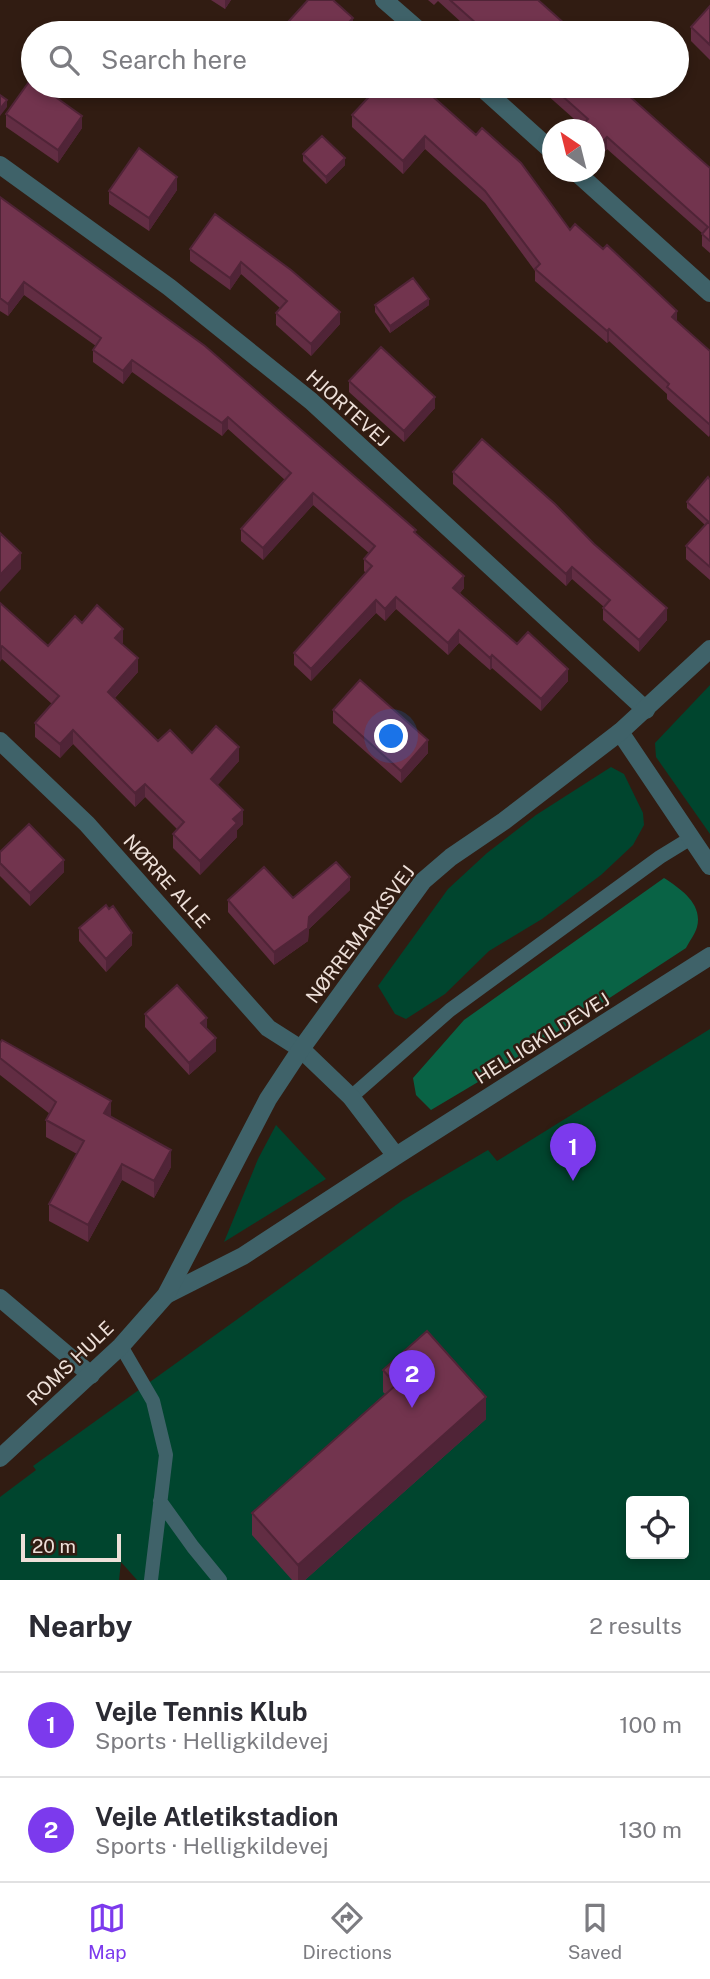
<!DOCTYPE html>
<meta charset="utf-8">
<style>
:root{--surface:#fff;--page:#f7f7f7;--text:#2b2b33;--muted:#7c7c81;--line:#e1e1e2;--accent:#7c3aed}
body{margin:0;font-family:"Public Sans",sans-serif;background:var(--page);color:var(--text)}
.controls{position:absolute;right:21px;bottom:21px;display:grid;overflow:hidden;border-radius:7px;box-shadow:0 4px 10px #0003}
.controls button{width:63px;height:63px;display:grid;place-items:center;padding:0;border:0;border-bottom:2px solid var(--line);background:var(--surface);color:var(--text);font:35px sans-serif}
.compass{position:absolute;left:542px;top:119px;width:63px;height:63px;border-radius:50%;background:var(--surface);box-shadow:0 4px 10px #0003;rotate:325deg}
.scale{position:absolute;left:21px;bottom:18px;width:100px;box-sizing:border-box;padding-left:7px;border:4px solid #eee0d9;border-top:0;font-size:19px;line-height:24px;white-space:nowrap;color:#eee0d9;-webkit-text-stroke:5px #311c12;paint-order:stroke}
.you{position:absolute;left:392px;top:737px;width:24px;height:24px;margin:-18px;border:5px solid #fff;border-radius:50%;background:#1a73e8;box-shadow:0 0 0 10px #1a73e833}
.badge{display:grid;place-items:center;width:46px;height:46px;border-radius:50%;background:var(--accent);color:#fff;font-size:23px;font-weight:700}
.pin{position:absolute;translate:-50% -58px;filter:drop-shadow(0 2px 4px #0008)}
.pin::after{content:'';position:absolute;top:37px;width:24px;height:21px;background:inherit;clip-path:polygon(0 0,100% 0,50% 100%)}
.list{margin:0;padding:0;list-style:none}
h2{display:flex;justify-content:space-between;align-items:center;height:91px;margin:0;padding:0 28px;font-size:30px}
h2 small{font-size:23px;font-weight:400;color:var(--muted)}
.list li{display:grid;grid-template-columns:46px 1fr auto;gap:21px;align-items:center;box-sizing:border-box;height:105px;padding:0 28px;border-top:2px solid var(--line)}
.list b{display:block;font-size:26px;white-space:nowrap}
.list p{margin:0;font-size:23px;white-space:nowrap;color:var(--muted)}
.list em{font-size:23px;font-style:normal;color:var(--muted)}
.icon{flex:none;width:38px;height:38px;fill:none;stroke:currentColor;stroke-width:2;stroke-linecap:round;stroke-linejoin:round}
.map{position:relative;flex:none;width:710px;height:1580px;overflow:hidden}
.search{position:absolute;background:var(--surface);box-shadow:0 4px 10px #0003;left:21px;right:21px;top:21px;height:77px;display:flex;align-items:center;gap:18px;box-sizing:border-box;padding:0 24px;border-radius:38px;color:var(--muted);font-size:26px}
.sheet{height:301px;background:var(--surface)}
nav{display:flex;justify-content:space-around;align-items:center;box-sizing:border-box;height:98px;border-top:2px solid var(--line);background:var(--surface);font-size:19px;color:var(--muted)}
nav a{display:grid;justify-items:center;gap:4px}
nav .on{color:var(--accent)}
.map>svg:first-child{display:block}
</style>
<div class="map">
<svg width="710" height="1580" viewBox="0 0 710 1580">
<rect width="100%" height="100%" fill="#311c12"/>
<path fill="#00452e" fill-rule="evenodd" d="M 710,685 L 710,834 L 656,757 L 655,743 Z
M 611,767 L 624,774 L 643,813 L 644,825 L 633,845 L 601,875 L 542,919 L 489,951 L 445,994 L 406,1019 L 395,1014 L 378,986 L 448,889 L 487,853 L 536,815 Z
M 710,1029 L 710,1580 L 137,1580 L 121,1562 L 119,1580 L 0,1580 L 0,1497 L 36,1470 L 33,1466 L 403,1200 L 488,1150 L 497,1161 ZM 631,1501 L 684,1501 L 684,1554 L 631,1554 Z
M 276,1125 L 326,1179 L 224,1242 L 258,1159 Z"/>
<path fill="#096345" d="M 664,878 C 681,889 703,904 697,927 C 695,934 689,942 686,948 L 510,1063 L 431,1110 L 416,1095 L 413,1078 L 464,1020 Z"/>
<g fill="none" stroke-linecap="round" stroke-linejoin="round">
<path stroke="#3f6269" stroke-width="14" d="M 351,1097 L 450,1010 L 660,857 L 691,838
M 121,1346 L 153,1401 L 166,1455 L 151,1580
M 160,1501 L 193,1547 L 220,1580"/>
<path stroke="#3f6269" stroke-width="18" d="M 384,0 L 422,33
M 480,86 L 552,151
M 0,165 L 169,287 L 311,401 L 646,710
M 576,172 L 710,293
M 620,732 L 710,866
M 0,741 L 87,824 L 268,1028 L 301,1049 L 351,1097 L 396,1156
M 166,1295 L 243,1256 L 396,1156 L 710,956
M 0,1298 L 91,1375"/>
<path stroke="#3f6269" stroke-width="18" d="M 0,1458 L 121,1346 L 166,1295 L 268,1099 L 301,1049 L 423,881 L 451,857 L 504,821 L 620,732 L 710,649"/>
</g>
<path fill="#622d43" d="M 211,0 L 231,0 L 225,9 Z
M 428,0 L 538,0 L 575,33 L 473,33 L 438,1 L 434,5 Z
M 710,6 L 710,60 L 691,41 L 691,27 Z
M 537,86 L 618,86 L 710,168 L 710,253 L 702,246 L 702,233 L 607,149 L 600,157 L 594,152 L 594,130 L 580,130 L 582,126 Z
M 433,97 L 570,230 L 677,321 L 710,351 L 709,437 L 667,399 L 667,394 L 609,341 L 607,343 L 535,281 L 535,271 L 485,203 L 425,149 L 403,174 L 352,127 L 352,115 Z
M 6,114 L 82,128 L 58,163 L 6,127 Z
M 303,154 L 345,165 L 326,184 L 303,161 Z
M 177,190 L 149,231 L 109,204 L 109,191 Z
M 0,197 L 416,533 L 464,588 L 460,593 L 517,644 L 568,681 L 541,711 L 492,668 L 490,670 L 459,643 L 448,655 L 396,609 L 385,621 L 376,613 L 311,681 L 294,665 L 294,653 L 366,573 L 364,571 L 364,559 L 369,553 L 313,505 L 263,560 L 241,541 L 241,529 L 285,480 L 228,429 L 222,436 L 132,372 L 123,384 L 93,362 L 93,350 L 96,346 L 24,295 L 8,316 L 0,311 Z
M 215,214 L 340,324 L 311,356 L 276,325 L 276,313 L 280,308 L 241,274 L 230,290 L 190,261 L 190,249 Z
M 375,305 L 429,305 L 390,333 L 375,312 Z
M 349,381 L 435,408 L 404,442 L 349,392 Z
M 453,472 L 667,620 L 639,652 L 603,620 L 603,608 L 604,607 L 572,579 L 566,586 L 453,484 Z
M 710,480 L 710,580 L 686,559 L 686,546 L 705,525 L 687,508 L 687,502 Z
M 0,603 L 48,646 L 82,623 L 123,642 L 122,644 L 138,672 L 115,698 L 158,741 L 192,753 L 239,761 L 217,785 L 243,824 L 237,830 L 237,837 L 200,875 L 173,848 L 173,834 L 177,829 L 145,797 L 135,807 L 73,744 L 60,758 L 35,737 L 35,723 L 52,704 L 2,659 Z
M 333,710 L 428,753 L 401,783 L 333,723 Z
M 0,852 L 64,872 L 30,906 L 0,876 Z
M 350,890 L 309,929 L 308,941 L 274,965 L 228,912 L 228,900 L 293,898 Z
M 79,928 L 132,945 L 106,972 L 79,941 Z
M 145,1014 L 207,1029 L 216,1051 L 189,1075 L 145,1027 Z
M 0,1043 L 111,1117 L 171,1167 L 154,1198 L 122,1180 L 88,1242 L 49,1221 L 49,1204 L 77,1154 L 46,1137 L 46,1120 L 50,1114 L 0,1075 Z
M 383,1370 L 486,1419 L 305,1580 L 292,1580 L 252,1535 L 252,1513 L 385,1394 L 383,1392 Z"/>
<path fill="#502437" d="M 225,0 L 231,0 L 225,9 Z
M 353,18 L 353,30 L 350,33 L 339,33 Z
M 7,100 L 7,107 L 0,116 L 0,109 Z
M 82,116 L 82,128 L 58,163 L 58,150 Z
M 425,136 L 425,149 L 403,174 L 403,161 Z
M 607,137 L 607,149 L 600,157 L 600,145 Z
M 345,158 L 345,165 L 326,184 L 326,177 Z
M 177,177 L 177,190 L 149,231 L 149,218 Z
M 241,262 L 241,274 L 230,290 L 230,278 Z
M 24,282 L 24,295 L 8,316 L 8,304 Z
M 429,299 L 429,305 L 390,333 L 390,326 Z
M 677,311 L 677,323 L 672,317 Z
M 340,312 L 340,324 L 311,356 L 311,344 Z
M 609,329 L 609,341 L 607,343 L 607,331 Z
M 132,360 L 132,372 L 123,384 L 123,371 Z
M 435,397 L 435,408 L 404,442 L 404,431 Z
M 228,417 L 228,429 L 222,436 L 222,423 Z
M 710,423 L 710,435 L 709,437 L 709,424 Z
M 313,493 L 313,505 L 263,560 L 263,548 Z
M 21,553 L 21,569 L 0,592 L 0,575 Z
M 572,567 L 572,579 L 566,586 L 566,574 Z
M 464,576 L 464,588 L 453,600 L 453,588 Z
M 396,597 L 396,609 L 385,621 L 385,609 Z
M 376,600 L 376,613 L 311,681 L 311,669 Z
M 667,608 L 667,620 L 639,652 L 639,640 Z
M 123,629 L 123,642 L 115,651 L 115,638 Z
M 459,630 L 459,643 L 448,655 L 448,643 Z
M 2,646 L 2,659 L 0,662 L 0,648 Z
M 492,655 L 492,668 L 490,670 L 490,658 Z
M 138,658 L 138,672 L 108,705 L 108,692 Z
M 568,669 L 568,681 L 541,711 L 541,699 Z
M 73,730 L 73,744 L 60,758 L 60,744 Z
M 428,740 L 428,753 L 401,783 L 401,771 Z
M 239,747 L 239,761 L 211,793 L 211,779 Z
M 145,784 L 145,797 L 135,807 L 135,793 Z
M 243,810 L 243,824 L 237,830 L 237,837 L 200,875 L 200,861 L 233,819 Z
M 64,860 L 64,872 L 30,906 L 30,893 Z
M 350,877 L 350,890 L 309,929 L 308,941 L 274,965 L 274,952 L 309,917 Z
M 132,933 L 132,945 L 106,972 L 106,959 Z
M 207,1018 L 207,1030 L 201,1023 Z
M 216,1038 L 216,1051 L 189,1075 L 189,1063 Z
M 111,1101 L 111,1117 L 104,1113 Z
M 171,1150 L 171,1167 L 154,1198 L 154,1181 Z
M 122,1164 L 122,1180 L 88,1242 L 88,1225 Z
M 486,1397 L 486,1419 L 305,1580 L 298,1580 L 298,1565 Z"/>
<path fill="#72344e" stroke="#502437" stroke-width="2" d="M 308,0 L 333,0 L 353,18 L 339,33 L 281,33 L 279,32 Z
M 450,0 L 538,0 L 575,33 L 487,33 Z
M 710,6 L 710,45 L 691,27 Z
M 31,79 L 33,81 L 33,86 L 40,86 L 82,116 L 58,150 L 6,114 Z
M 379,86 L 429,86 L 433,90 L 430,94 L 476,135 L 482,128 L 521,163 L 570,230 L 575,224 L 603,249 L 607,245 L 677,311 L 672,317 L 710,351 L 710,423 L 709,424 L 667,387 L 669,384 L 609,329 L 607,331 L 535,269 L 540,264 L 485,191 L 425,136 L 403,161 L 352,115 Z
M 551,86 L 618,86 L 710,168 L 710,241 L 702,234 L 708,227 L 607,137 L 600,145 L 594,140 L 594,130 L 583,130 L 580,127 L 588,119 Z
M 0,95 L 7,100 L 0,109 Z
M 322,136 L 345,158 L 326,177 L 303,154 Z
M 139,148 L 177,177 L 149,218 L 109,191 Z
M 0,197 L 205,346 L 416,530 L 414,532 L 464,576 L 453,588 L 517,644 L 528,632 L 568,669 L 541,699 L 492,655 L 490,658 L 459,630 L 448,643 L 396,597 L 385,609 L 376,600 L 311,669 L 294,653 L 372,566 L 364,559 L 375,546 L 313,493 L 263,548 L 241,529 L 291,473 L 228,417 L 222,423 L 132,360 L 123,371 L 93,350 L 101,338 L 24,282 L 8,304 L 0,298 Z
M 215,214 L 291,270 L 340,312 L 311,344 L 276,313 L 287,301 L 241,262 L 230,278 L 190,249 Z
M 413,278 L 429,299 L 390,326 L 375,305 Z
M 381,347 L 435,397 L 404,431 L 349,381 Z
M 482,439 L 555,504 L 594,544 L 667,608 L 639,640 L 603,608 L 610,600 L 572,567 L 566,574 L 453,472 Z
M 708,477 L 710,480 L 710,523 L 687,502 Z
M 708,522 L 710,524 L 710,567 L 686,546 Z
M 0,533 L 21,553 L 0,575 Z
M 0,603 L 48,646 L 75,616 L 82,623 L 97,605 L 123,629 L 115,638 L 138,658 L 108,692 L 158,741 L 170,730 L 192,753 L 216,726 L 239,747 L 211,779 L 243,810 L 233,819 L 237,823 L 200,861 L 173,834 L 184,822 L 145,784 L 135,793 L 73,730 L 60,744 L 35,723 L 59,696 L 2,646 L 0,648 Z
M 360,680 L 428,740 L 401,771 L 333,710 Z
M 29,824 L 64,860 L 30,893 L 0,863 L 0,852 Z
M 336,862 L 350,877 L 309,917 L 308,928 L 274,952 L 228,900 L 264,867 L 293,898 Z
M 106,905 L 109,909 L 113,906 L 132,933 L 106,959 L 79,928 Z
M 177,985 L 207,1018 L 201,1023 L 216,1038 L 189,1063 L 145,1014 Z
M 2,1040 L 111,1101 L 104,1113 L 171,1150 L 154,1181 L 122,1164 L 88,1225 L 49,1204 L 84,1141 L 46,1120 L 56,1102 L 0,1058 L 0,1043 Z
M 427,1331 L 486,1397 L 298,1565 L 252,1513 L 396,1385 L 383,1370 Z"/>
<g text-anchor="middle" dominant-baseline="central" stroke-width="5" stroke-linejoin="round" paint-order="stroke">
<g font-size="19" fill="#eee0d9" stroke="#311c12">
<text transform="translate(348 408) rotate(42)">HJORTEVEJ</text>
<text transform="translate(167 881) rotate(48)">NØRRE ALLE</text>
<text transform="translate(360 934) rotate(-53)">NØRREMARKSVEJ</text>
<text transform="translate(542 1038) rotate(-32)">HELLIGKILDEVEJ</text>
<text transform="translate(70 1363) rotate(-44)">ROMS HULE</text>
</g>
</g>
</svg>
<div class="controls">
<button><svg class="icon" aria-label="locate" viewBox="0 0 24 24"><circle cx="12" cy="12" r="6"/><path d="M12 2v4M12 18v4M2 12h4M18 12h4"/></svg></button>
</div>
<svg class="compass" viewBox="-18 -18 36 36"><path d="M0-13l5 13h-10z" fill="#e53935"/><path d="M0 13l5-13h-10z" fill="#7c7c81"/></svg>
<div class="scale">20 m</div>
<div class="you"></div>
<div class="pin badge" style="left:573px;top:1181px">1</div>
<div class="pin badge" style="left:412px;top:1408px">2</div>
<div class="search"><svg class="icon" aria-label="search" viewBox="0 0 24 24"><circle cx="10" cy="10" r="6"/><path d="M15 15l6 6"/></svg>Search here</div>
</div>
<section class="sheet">
<h2>Nearby<small>2 results</small></h2>
<ul class="list">
<li><span class="badge">1</span><div><b>Vejle Tennis Klub</b><p>Sports · Helligkildevej</p></div><em>100 m</em></li>
<li><span class="badge">2</span><div><b>Vejle Atletikstadion</b><p>Sports · Helligkildevej</p></div><em>130 m</em></li>
</ul>
</section>
<nav>
<a class="on"><svg class="icon" aria-label="map" viewBox="0 0 24 24"><path d="M3 6l6-2 6 2 6-2v14l-6 2-6-2-6 2zM9 4v14M15 6v14"/></svg>Map</a>
<a><svg class="icon" aria-label="directions" viewBox="0 0 24 24"><path d="M12 3l9 9-9 9-9-9zM9 14v-3h6M13 9l2 2-2 2"/></svg>Directions</a>
<a><svg class="icon" aria-label="saved" viewBox="0 0 24 24"><path d="M7 4h10v16l-5-4-5 4z"/></svg>Saved</a>
</nav>
